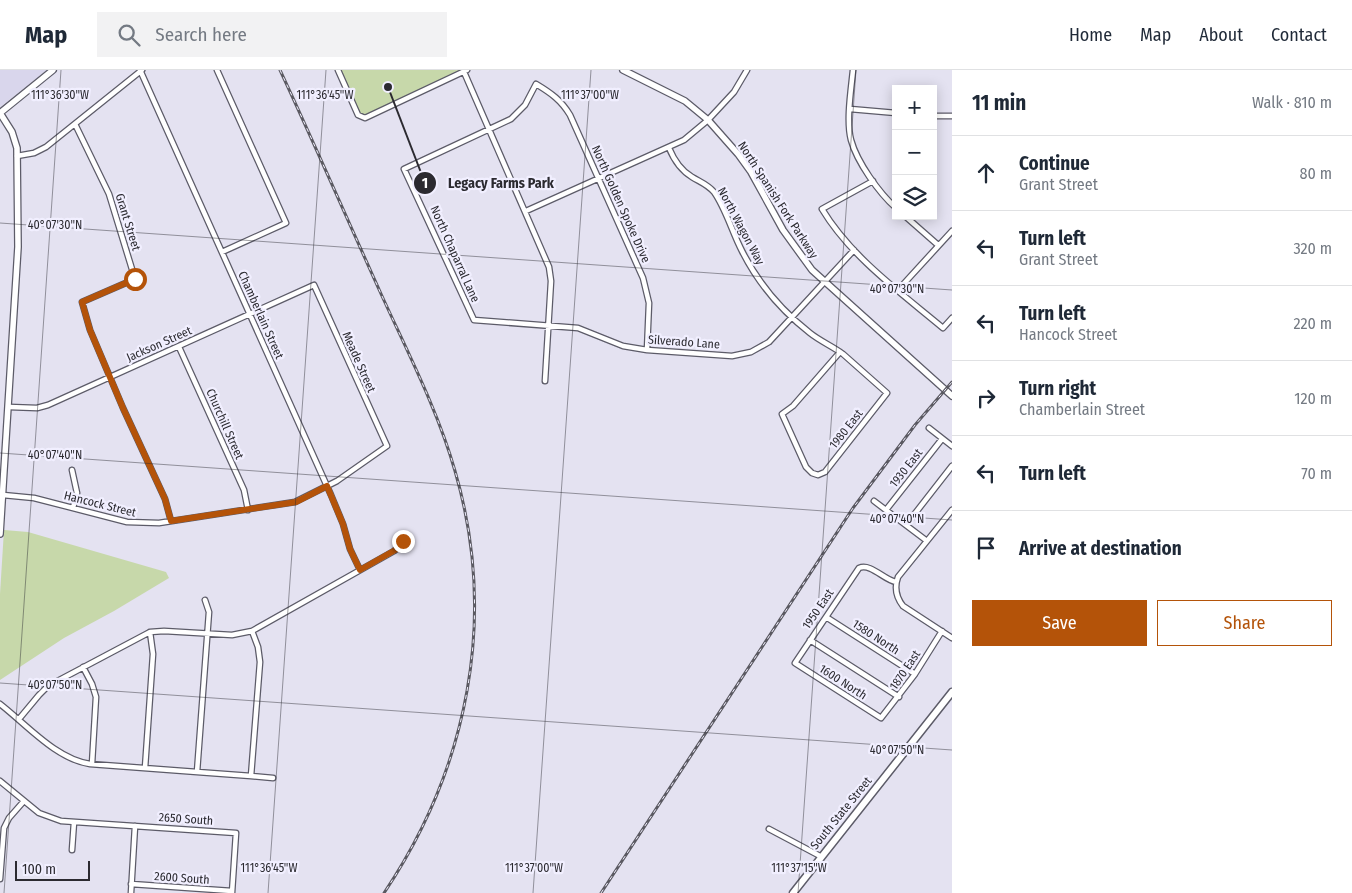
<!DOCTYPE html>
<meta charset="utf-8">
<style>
:root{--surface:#fff;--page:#f2f2f3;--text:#1f2937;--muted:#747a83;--line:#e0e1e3;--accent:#b45309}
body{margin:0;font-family:"Fira Sans Condensed",sans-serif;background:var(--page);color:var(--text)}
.controls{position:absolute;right:15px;top:15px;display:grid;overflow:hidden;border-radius:0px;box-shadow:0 2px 12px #0003}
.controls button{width:45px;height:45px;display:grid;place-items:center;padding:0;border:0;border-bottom:1px solid var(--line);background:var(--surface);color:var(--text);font:25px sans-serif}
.scale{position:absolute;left:15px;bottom:12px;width:75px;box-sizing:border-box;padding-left:5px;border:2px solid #2b2a30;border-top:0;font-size:14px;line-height:18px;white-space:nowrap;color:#2b2a30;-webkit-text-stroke:4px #f1efff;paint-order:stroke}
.stop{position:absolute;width:15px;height:15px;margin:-11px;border:4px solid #b45309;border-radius:50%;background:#fff}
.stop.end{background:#b45309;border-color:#fff;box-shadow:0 1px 5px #0008}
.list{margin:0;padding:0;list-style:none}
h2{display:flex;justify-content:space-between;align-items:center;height:65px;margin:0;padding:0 20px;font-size:21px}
h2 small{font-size:16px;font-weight:400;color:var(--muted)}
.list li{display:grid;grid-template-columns:32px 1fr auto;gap:15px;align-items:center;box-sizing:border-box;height:75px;padding:0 20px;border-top:1px solid var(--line)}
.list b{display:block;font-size:19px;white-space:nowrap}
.list p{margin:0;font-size:16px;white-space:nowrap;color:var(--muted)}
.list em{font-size:16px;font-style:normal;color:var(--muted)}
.actions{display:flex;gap:10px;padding:15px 20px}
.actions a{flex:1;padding:11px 0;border:1px solid var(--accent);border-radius:0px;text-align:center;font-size:18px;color:var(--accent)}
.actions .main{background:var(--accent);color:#fff}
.icon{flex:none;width:28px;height:28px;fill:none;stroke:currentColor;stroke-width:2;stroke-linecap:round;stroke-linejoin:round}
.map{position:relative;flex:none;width:952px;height:823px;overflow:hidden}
header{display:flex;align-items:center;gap:30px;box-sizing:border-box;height:70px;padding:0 25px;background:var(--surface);border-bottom:1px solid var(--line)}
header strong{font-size:24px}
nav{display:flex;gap:28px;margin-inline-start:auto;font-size:18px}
.search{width:350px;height:45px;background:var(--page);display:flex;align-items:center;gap:12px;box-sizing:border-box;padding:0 18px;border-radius:0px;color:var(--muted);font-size:19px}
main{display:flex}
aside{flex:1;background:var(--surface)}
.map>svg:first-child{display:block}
</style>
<header>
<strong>Map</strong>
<div class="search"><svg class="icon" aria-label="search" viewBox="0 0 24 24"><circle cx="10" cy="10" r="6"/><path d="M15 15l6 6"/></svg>Search here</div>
<nav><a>Home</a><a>Map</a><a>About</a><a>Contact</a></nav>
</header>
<main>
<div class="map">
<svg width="952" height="823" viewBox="0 0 952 823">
<rect width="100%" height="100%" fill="#e4e2f1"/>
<path fill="#d9d6ec" d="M 0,0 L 47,0 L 0,37 Z"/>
<path fill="#c7d8aa" d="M 338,0 L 467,0 L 361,48 Z
M 4,460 L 28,462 L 166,502 L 169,508 L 114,541 L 64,568 L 0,610 L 0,524 Z"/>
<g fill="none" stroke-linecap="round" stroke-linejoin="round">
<defs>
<path id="minor" d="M 140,0 L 331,425 L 343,454 L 350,479 L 360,500
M 217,0 L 286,153 L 222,182
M 338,0 L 358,45 L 365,48 L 467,0
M 853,0 C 851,20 846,51 851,70 C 857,92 879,123 896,138
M 464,2 L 549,197 L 551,211 L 545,311
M 850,39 L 896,43
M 933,46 L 952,46
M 75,54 L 109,124 L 135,209 L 82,232 L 90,260 L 123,338 L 165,429 L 171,451
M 669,78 C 674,90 680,100 692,107 C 700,112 707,114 714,122 C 726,139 732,162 742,181 C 758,213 782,241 810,263 C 820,271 832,276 843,284 L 887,323 L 825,402 L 818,405 L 812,403 L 806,397 L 782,344 L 793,336 L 840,282
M 17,86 L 34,83 L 46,77 L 142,0
M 873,111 L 822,139 C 851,187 900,222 943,258 L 952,248
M 526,141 L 684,70 L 708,50 L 734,22 L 747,0
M 905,146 L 938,175
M 898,220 L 952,161
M 179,277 L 244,420 L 248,440
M 647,280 L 649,233 L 643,208 L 570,45 C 561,30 551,23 536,14 L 525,35 L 511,49 L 404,99 L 474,250 L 578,258 L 623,276 L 647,280 L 732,286 L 751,282 L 769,272 L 854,180
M 929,358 L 952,376
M 72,400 L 77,423 L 73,438
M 3,425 L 34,428 L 127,452 L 159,453 L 295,432 L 337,411 L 387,376 L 314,215 L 48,335 L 37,338 L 9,337
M 874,431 L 927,471
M 886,440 L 942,369
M 952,440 L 898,507 C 894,518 896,527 903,536 L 952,568
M 906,455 L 952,396
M 896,512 C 884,510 871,493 859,498 L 795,593 L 881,648 L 915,604 L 942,561
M 826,547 L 915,604
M 810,570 L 899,627
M 83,597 L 92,614 L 96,627 L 92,694
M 0,634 C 27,655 56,689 90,694 L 197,702 L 209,542 L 205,530
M 19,649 L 39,625 L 48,616 L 150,562 L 164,561 L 232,565 L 252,561 L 394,481 L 402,474 L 405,465
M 145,698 L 153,584 L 150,562
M 197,702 L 251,706 L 260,592 L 258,577 L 252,561
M 251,706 L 273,708
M 0,711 L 39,743 L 61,751 L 236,763 L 232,823
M 769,759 L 820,786
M 72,780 L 74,752
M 0,809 L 4,758 L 9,748 L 24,731
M 131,814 L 232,821
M 131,823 L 135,756"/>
<path id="tertiary" d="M 623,0 L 685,31 L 708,50 L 738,84 L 751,102 L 783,160 L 812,200 L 952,326
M 0,464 L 18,177 L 17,78 L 12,62 L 0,43 L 53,0"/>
<path id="secondary" d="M 793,823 L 952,622"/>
</defs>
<use href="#minor" stroke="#5c5b68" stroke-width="7"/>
<use href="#tertiary" stroke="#5c5b68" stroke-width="8"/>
<use href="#secondary" stroke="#5c5b68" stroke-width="9"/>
<use href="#minor" stroke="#fff" stroke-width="4.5"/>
<use href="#tertiary" stroke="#fff" stroke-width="5.5"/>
<use href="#secondary" stroke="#fff" stroke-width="6"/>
<defs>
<path id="rail" d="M 280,0 C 315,75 348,151 382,226 C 408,283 438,341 455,401 C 498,548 468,698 384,823
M 601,823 L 853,438 L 915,355 L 952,312"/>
</defs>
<use href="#rail" stroke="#5a5961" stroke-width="3"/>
<use href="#rail" stroke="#f1efff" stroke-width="1" stroke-dasharray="4" stroke-linecap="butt"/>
</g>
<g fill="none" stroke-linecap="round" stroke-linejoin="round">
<path stroke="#b45309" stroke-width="6" d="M 135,209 L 82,232 L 90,260 L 123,338 L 165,429 L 171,451 L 296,432 L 327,416 L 343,454 L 350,479 L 360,500 L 397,479 L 403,471"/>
</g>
<path fill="none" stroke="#2b2a30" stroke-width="1" stroke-opacity="0.45" d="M 0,153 L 952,220M 0,383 L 952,450M 0,613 L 952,680M 4,823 L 61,0M 268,823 L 326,0M 533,823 L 591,0M 798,823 L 856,0"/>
<g text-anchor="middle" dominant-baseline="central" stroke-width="4.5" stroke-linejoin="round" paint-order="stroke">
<g font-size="12" fill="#2b2a30" stroke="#f1efff">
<text transform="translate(778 130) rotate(57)">North Spanish Fork Parkway</text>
<text transform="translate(621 134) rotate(66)">North Golden Spoke Drive</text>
<text transform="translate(128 152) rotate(73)">Grant Street</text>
<text transform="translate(741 156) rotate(62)">North Wagon Way</text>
<text transform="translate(455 184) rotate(66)">North Chaparral Lane</text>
<text transform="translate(261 245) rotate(66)">Chamberlain Street</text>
<text transform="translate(684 272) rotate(4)">Silverado Lane</text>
<text transform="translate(159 274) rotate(-24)">Jackson Street</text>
<text transform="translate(359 292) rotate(66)">Meade Street</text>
<text transform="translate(225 354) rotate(66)">Churchill Street</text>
<text transform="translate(846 359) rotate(-52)">1980 East</text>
<text transform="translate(906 398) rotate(-52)">1930 East</text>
<text transform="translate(100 434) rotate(14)">Hancock Street</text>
<text transform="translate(818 539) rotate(-56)">1950 East</text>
<text transform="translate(876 567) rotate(33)">1580 North</text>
<text transform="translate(905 600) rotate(-56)">1870 East</text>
<text transform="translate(843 612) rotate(33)">1600 North</text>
<text transform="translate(841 743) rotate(-51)">South State Street</text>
<text transform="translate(186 749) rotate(4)">2650 South</text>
<text transform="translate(182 808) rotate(4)">2600 South</text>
</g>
</g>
<g font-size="12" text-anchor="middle" fill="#2b2a30" stroke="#f1efff" stroke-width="4.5" stroke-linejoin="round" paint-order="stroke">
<text x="60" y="29">111°36'30"W</text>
<text x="325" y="29">111°36'45"W</text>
<text x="590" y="29">111°37'00"W</text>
<text x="55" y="159">40°07'30"N</text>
<text x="897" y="223">40°07'30"N</text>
<text x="55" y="389">40°07'40"N</text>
<text x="897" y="453">40°07'40"N</text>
<text x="55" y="619">40°07'50"N</text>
<text x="897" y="684">40°07'50"N</text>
<text x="269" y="802">111°36'45"W</text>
<text x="534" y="802">111°37'00"W</text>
<text x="799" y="802">111°37'15"W</text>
</g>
<path fill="none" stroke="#2b2a30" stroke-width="2" d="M388 17L425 113"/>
<g fill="#2b2a30" stroke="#f1efff" stroke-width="2">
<circle cx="388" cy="17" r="5"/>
<circle cx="425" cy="113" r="12"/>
</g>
<g font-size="15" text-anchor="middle" font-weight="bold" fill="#fff">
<text x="425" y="118">1</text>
</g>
<g font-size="14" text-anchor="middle" font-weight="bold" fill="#2b2a30" stroke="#f1efff" stroke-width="4.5" stroke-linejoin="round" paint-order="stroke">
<text x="501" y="118">Legacy Farms Park</text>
</g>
</svg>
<div class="controls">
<button>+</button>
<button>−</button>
<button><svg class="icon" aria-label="layers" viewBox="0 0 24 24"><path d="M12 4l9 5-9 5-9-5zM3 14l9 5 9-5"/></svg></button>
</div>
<div class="scale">100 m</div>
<div class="stop" style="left:135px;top:209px"></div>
<div class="stop end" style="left:403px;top:471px"></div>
</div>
<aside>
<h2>11 min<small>Walk · 810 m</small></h2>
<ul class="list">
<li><svg class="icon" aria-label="ahead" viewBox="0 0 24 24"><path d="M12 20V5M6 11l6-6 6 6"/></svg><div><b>Continue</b><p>Grant Street</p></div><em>80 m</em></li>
<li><svg class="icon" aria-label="left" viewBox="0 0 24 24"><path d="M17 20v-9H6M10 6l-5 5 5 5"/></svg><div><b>Turn left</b><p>Grant Street</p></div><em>320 m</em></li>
<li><svg class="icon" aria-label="left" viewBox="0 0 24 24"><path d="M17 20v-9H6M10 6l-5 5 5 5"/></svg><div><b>Turn left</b><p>Hancock Street</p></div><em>220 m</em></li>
<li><svg class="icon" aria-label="right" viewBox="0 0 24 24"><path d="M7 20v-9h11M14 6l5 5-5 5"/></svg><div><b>Turn right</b><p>Chamberlain Street</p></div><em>120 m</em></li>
<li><svg class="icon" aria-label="left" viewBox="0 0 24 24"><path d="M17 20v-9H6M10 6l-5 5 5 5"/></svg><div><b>Turn left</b></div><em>70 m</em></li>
<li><svg class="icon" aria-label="arrive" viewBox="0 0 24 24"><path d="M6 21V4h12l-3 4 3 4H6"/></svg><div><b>Arrive at destination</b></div></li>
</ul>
<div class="actions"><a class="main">Save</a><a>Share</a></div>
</aside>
</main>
